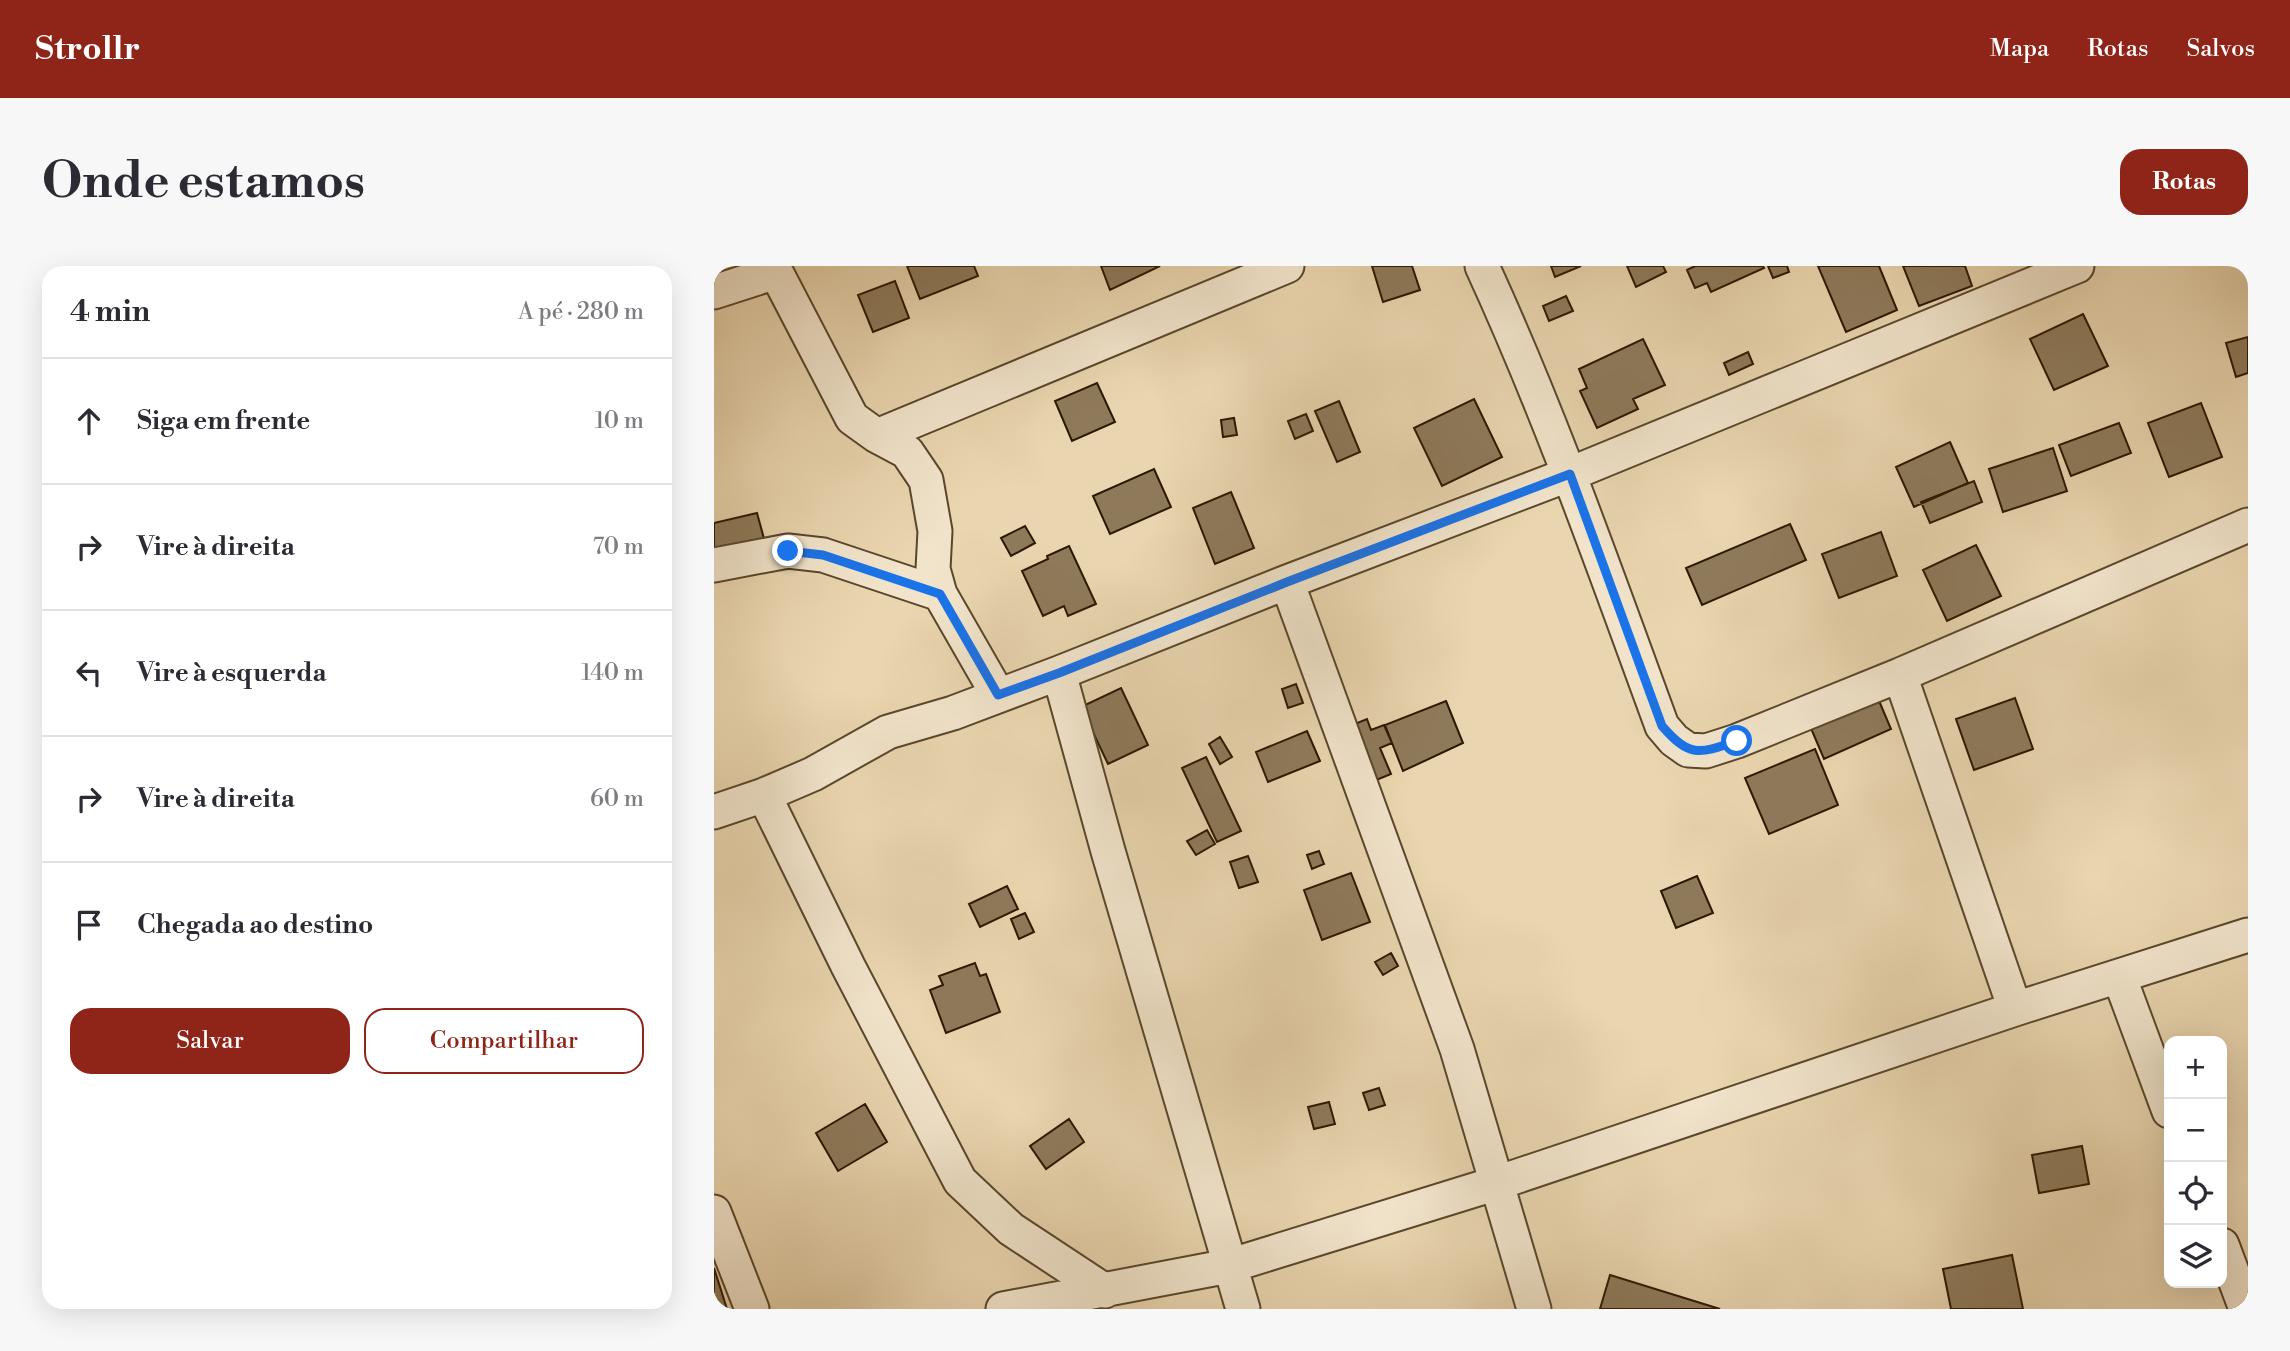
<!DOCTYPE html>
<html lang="pt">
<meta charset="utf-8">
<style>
:root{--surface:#fff;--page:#f7f7f7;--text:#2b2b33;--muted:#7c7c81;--line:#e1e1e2;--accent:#8f2418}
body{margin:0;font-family:"Libre Bodoni",serif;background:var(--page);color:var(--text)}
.controls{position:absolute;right:21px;bottom:21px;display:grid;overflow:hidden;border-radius:14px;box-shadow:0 7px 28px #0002}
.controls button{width:63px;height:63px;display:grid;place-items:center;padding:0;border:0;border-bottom:2px solid var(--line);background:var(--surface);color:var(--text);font:35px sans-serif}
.stop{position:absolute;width:21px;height:21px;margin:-16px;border:5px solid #1a73e8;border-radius:50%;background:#fff}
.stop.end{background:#1a73e8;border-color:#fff;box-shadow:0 2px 7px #0008}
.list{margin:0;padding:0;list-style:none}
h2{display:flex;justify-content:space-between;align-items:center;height:91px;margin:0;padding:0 28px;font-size:30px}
h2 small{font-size:23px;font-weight:400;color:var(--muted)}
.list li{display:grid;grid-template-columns:46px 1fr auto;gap:21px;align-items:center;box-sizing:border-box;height:126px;padding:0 28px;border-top:2px solid var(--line)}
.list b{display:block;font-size:26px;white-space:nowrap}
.list em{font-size:23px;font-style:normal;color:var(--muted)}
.actions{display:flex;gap:14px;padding:21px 28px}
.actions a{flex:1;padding:16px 0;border:2px solid var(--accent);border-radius:21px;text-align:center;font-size:24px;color:var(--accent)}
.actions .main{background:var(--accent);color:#fff}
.icon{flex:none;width:38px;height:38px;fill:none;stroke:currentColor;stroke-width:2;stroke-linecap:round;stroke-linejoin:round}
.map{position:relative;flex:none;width:1534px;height:1043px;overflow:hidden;border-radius:21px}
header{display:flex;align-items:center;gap:42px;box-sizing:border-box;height:98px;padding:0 35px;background:var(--accent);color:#fff}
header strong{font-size:33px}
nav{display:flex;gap:38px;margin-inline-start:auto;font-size:24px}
.intro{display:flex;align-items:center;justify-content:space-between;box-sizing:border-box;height:168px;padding:0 42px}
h1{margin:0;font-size:49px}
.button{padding:18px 32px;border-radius:21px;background:var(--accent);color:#fff;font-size:24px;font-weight:700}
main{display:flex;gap:42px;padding:0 42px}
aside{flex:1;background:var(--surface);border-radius:21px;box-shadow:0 7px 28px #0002}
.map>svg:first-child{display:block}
</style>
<header>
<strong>Strollr</strong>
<nav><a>Mapa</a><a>Rotas</a><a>Salvos</a></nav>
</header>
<div class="intro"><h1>Onde estamos</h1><a class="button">Rotas</a></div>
<main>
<aside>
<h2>4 min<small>A pé · 280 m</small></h2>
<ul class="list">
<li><svg class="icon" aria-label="ahead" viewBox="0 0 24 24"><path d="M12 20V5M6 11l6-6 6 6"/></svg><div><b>Siga em frente</b></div><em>10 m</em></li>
<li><svg class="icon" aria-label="right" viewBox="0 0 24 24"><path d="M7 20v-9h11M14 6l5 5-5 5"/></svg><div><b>Vire à direita</b></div><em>70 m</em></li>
<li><svg class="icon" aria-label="left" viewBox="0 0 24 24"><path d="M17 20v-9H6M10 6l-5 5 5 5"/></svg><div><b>Vire à esquerda</b></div><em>140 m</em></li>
<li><svg class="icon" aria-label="right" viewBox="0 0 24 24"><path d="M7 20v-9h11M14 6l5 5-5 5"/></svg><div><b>Vire à direita</b></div><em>60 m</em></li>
<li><svg class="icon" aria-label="arrive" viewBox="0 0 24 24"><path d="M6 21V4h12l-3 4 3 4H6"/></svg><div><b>Chegada ao destino</b></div></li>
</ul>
<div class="actions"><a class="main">Salvar</a><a>Compartilhar</a></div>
</aside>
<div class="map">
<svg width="1534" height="1043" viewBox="0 0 1534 1043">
<rect width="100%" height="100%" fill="#e9d5af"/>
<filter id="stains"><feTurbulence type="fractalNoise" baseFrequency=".00286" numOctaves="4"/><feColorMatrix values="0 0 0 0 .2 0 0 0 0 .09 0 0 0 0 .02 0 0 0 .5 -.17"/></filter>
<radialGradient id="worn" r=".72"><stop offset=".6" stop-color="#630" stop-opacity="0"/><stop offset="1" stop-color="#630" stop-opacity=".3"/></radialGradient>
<path fill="#8e7a5b" stroke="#2b1800" stroke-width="2" d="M 193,0 L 260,0 L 264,10 L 206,33 Z
M 387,0 L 446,0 L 396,24 Z
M 658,0 L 698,0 L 706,24 L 669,36 Z
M 837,0 L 867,0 L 841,11 Z
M 913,0 L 949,0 L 952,6 L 922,21 Z
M 981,0 L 1049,0 L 1050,2 L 997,26 L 993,17 L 981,22 L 973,4 Z
M 1054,0 L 1073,0 L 1075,6 L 1059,12 Z
M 1104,0 L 1165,0 L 1183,44 L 1132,66 Z
M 1189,0 L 1251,0 L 1258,20 L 1205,40 Z
M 181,15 L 195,52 L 159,66 L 144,29 Z
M 852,30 L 859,45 L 835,55 L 829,40 Z
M 1369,48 L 1394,100 L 1340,124 L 1316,73 Z
M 1534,71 L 1534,107 L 1522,111 L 1512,77 Z
M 929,73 L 951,119 L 919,133 L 924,143 L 883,162 L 866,125 L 873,122 L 865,103 Z
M 1034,86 L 1039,98 L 1015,109 L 1010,97 Z
M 383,117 L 401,156 L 358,175 L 341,135 Z
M 760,133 L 788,191 L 728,220 L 700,162 Z
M 625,135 L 646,186 L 623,196 L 601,145 Z
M 1487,137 L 1508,191 L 1455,211 L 1434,157 Z
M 592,148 L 599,165 L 581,173 L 574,155 Z
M 520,152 L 523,169 L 509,171 L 507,154 Z
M 1405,157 L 1417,187 L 1357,210 L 1345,179 Z
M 1236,176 L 1254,217 L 1200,241 L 1182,201 Z
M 1339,182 L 1353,225 L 1289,246 L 1275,203 Z
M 440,203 L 457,241 L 396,268 L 379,230 Z
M 1260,215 L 1268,236 L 1216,257 L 1207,236 Z
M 517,226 L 540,282 L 501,298 L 479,242 Z
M 43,247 L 52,280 L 0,287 L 0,257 Z
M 1076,258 L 1092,294 L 988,339 L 972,302 Z
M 311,260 L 321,277 L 297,290 L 287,272 Z
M 1167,266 L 1183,310 L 1125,332 L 1108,288 Z
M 1262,279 L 1287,330 L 1233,355 L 1209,304 Z
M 355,280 L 382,338 L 354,350 L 350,340 L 329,350 L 308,305 L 334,293 L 333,290 Z
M 582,418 L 589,437 L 574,442 L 568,423 Z
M 407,422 L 434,479 L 394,498 L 367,441 Z
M 1163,430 L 1177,463 L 1110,493 L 1096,460 Z
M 1301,432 L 1319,483 L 1260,504 L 1242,453 Z
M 732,435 L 749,477 L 689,505 L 671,459 Z
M 653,453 L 657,464 L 670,459 L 678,477 L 666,482 L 677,508 L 660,515 L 638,459 Z
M 593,465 L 606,495 L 554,516 L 542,486 Z
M 506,471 L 518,491 L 506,498 L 495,478 Z
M 1101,483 L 1124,539 L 1055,568 L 1031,512 Z
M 492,491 L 527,565 L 503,576 L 468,502 Z
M 493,564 L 501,578 L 482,589 L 473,575 Z
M 605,585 L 610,598 L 598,603 L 593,589 Z
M 534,590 L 544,616 L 525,622 L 516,596 Z
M 637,607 L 656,656 L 608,674 L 590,624 Z
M 983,610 L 999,647 L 962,662 L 947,625 Z
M 293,620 L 304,643 L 266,661 L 255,638 Z
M 311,647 L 320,666 L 305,673 L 297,653 Z
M 677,687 L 684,700 L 669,709 L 661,696 Z
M 261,697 L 266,710 L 272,708 L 286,746 L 232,767 L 216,724 L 229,719 L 225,710 Z
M 665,822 L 671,839 L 655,844 L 649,827 Z
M 615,836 L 621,858 L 600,863 L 594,841 Z
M 151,838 L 173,876 L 124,905 L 102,867 Z
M 355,853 L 370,876 L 332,903 L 316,880 Z
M 1368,880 L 1375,918 L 1325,927 L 1318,889 Z
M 1298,989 L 1309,1043 L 1237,1043 L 1229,1003 Z
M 0,1002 L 13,1043 L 0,1043 Z
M 896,1009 L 1006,1043 L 886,1043 Z"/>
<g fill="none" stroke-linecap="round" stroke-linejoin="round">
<defs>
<path id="minor" d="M 768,0 C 837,150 891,305 948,460 L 960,474 L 974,484 L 992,485 L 1023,475 L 1186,409 L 1534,259
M 62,6 L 138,152 L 163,170 L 193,186 L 212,214 L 221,265 L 219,303 L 226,328 L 284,429
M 0,26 L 62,6 L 59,0
M 163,170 L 573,0
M 0,299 L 74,285 L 109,289 L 226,328
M 573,316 L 743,783 L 820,1043
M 345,407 L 394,585 L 529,1043
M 1186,409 L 1301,743
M 50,529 L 134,700 L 246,915 L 297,963 L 391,1025
M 0,546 L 50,529 L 99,508 L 174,466 L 239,447 L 345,407 L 573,316 L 856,208 L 1363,0
M 1405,710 L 1455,845
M 0,946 L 38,1043
M 1508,979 L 1532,1043
M 289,1043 L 515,1000 L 783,917 L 1301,743 L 1534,669"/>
</defs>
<use href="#minor" stroke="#5a472c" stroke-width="37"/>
<use href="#minor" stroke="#f1e4cb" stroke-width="33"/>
</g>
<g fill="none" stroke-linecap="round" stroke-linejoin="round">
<path stroke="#1a73e8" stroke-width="9" d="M 74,285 L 109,289 L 226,328 L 284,429 L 345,407 L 573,316 L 856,208 L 948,460 C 976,492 985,488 1023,475"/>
</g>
<rect width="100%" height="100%" filter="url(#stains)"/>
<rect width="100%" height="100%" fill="url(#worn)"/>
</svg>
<div class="controls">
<button>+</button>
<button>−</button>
<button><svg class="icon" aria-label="locate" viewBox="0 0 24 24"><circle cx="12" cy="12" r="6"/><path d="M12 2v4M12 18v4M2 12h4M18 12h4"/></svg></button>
<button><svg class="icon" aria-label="layers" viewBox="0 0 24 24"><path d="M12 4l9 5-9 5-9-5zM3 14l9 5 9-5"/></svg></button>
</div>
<div class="stop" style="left:1023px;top:475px"></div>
<div class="stop end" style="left:74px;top:285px"></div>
</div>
</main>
